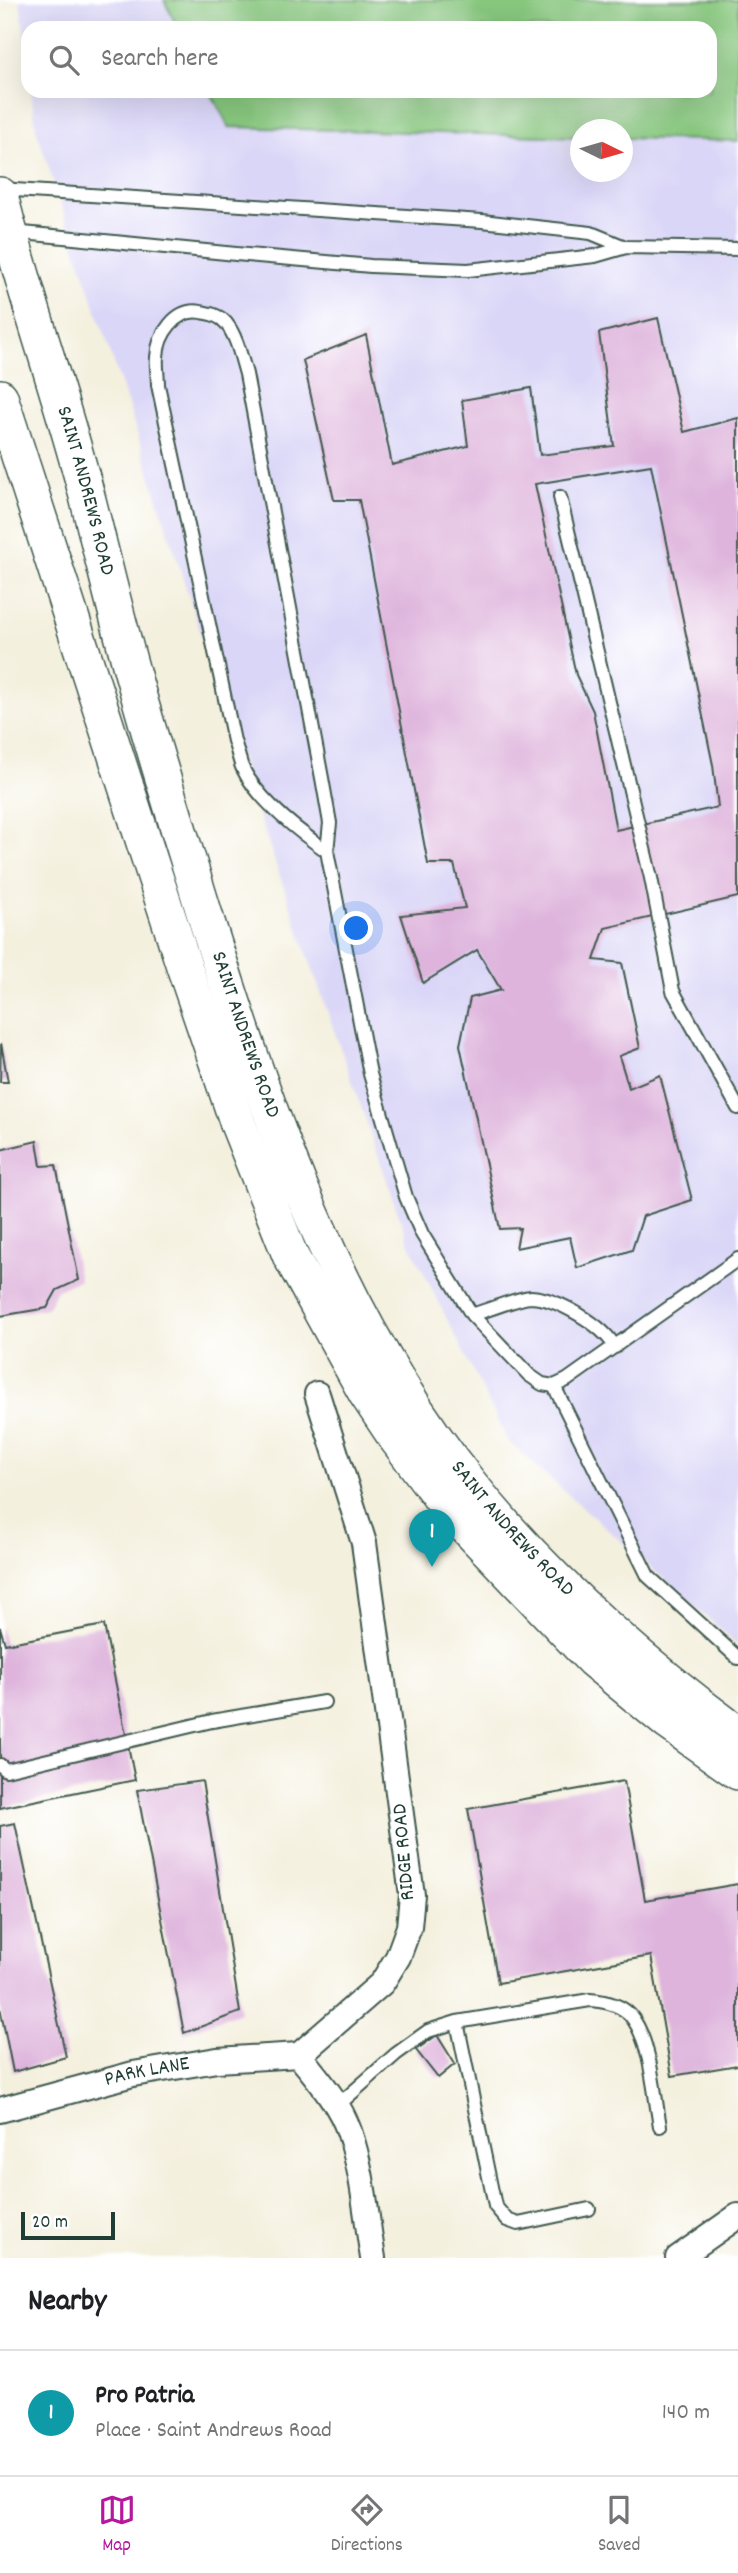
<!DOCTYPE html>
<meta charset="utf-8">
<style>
:root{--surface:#fff;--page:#f2f2f2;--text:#202124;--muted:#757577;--line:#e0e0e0;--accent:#b5179e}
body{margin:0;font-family:Dekko,sans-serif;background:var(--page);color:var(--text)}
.compass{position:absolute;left:570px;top:119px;width:63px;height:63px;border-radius:50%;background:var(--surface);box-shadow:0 7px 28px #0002;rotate:95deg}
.scale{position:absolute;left:21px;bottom:18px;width:94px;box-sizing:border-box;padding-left:7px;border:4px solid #1f3d34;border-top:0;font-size:19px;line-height:24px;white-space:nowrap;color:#1f3d34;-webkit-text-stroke:5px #fff;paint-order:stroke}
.you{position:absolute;left:357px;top:929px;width:24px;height:24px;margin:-18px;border:5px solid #fff;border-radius:50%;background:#1a73e8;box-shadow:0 0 0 10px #1a73e833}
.badge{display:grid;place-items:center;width:46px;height:46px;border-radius:50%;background:var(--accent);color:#fff;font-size:23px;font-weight:700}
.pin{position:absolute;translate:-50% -58px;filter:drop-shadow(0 2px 4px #0008)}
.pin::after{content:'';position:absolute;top:37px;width:24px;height:21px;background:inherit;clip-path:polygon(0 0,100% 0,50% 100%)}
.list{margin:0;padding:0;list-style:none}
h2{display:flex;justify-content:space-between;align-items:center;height:91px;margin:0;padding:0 28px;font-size:30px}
h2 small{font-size:23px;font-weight:400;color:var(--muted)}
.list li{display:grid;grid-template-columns:46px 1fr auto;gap:21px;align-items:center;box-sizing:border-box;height:126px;padding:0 28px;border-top:2px solid var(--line)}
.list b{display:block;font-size:26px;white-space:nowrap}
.list p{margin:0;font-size:23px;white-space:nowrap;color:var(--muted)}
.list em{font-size:23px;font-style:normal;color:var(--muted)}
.icon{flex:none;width:38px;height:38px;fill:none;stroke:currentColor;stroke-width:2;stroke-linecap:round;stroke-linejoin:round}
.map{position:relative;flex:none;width:738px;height:2258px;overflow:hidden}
.search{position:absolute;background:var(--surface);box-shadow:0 7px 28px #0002;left:21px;right:21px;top:21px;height:77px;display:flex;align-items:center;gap:18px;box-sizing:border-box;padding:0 24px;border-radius:21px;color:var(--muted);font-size:26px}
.sheet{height:217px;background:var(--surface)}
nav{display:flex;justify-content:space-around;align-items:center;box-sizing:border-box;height:98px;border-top:2px solid var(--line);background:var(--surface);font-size:19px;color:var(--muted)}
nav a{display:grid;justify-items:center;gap:4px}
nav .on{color:var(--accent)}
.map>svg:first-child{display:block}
</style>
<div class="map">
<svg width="738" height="2258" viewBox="0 0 738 2258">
<rect width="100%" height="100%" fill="#fff"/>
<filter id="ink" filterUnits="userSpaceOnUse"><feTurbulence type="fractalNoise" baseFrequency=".0143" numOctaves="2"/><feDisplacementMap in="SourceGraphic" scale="14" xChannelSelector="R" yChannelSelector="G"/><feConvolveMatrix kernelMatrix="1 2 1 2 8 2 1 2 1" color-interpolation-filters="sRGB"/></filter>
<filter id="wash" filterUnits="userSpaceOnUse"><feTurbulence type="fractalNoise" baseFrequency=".00686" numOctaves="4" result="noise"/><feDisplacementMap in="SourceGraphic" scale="28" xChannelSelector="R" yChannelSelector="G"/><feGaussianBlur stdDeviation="1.57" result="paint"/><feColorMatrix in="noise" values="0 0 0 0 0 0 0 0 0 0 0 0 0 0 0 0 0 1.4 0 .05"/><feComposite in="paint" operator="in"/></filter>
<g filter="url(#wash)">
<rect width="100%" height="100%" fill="#f4f0de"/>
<path fill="#dad6f7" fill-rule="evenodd" d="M 20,0 L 738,0 L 738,1645 L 508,1441 L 408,1241 L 255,805 L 129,408 L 36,129 L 31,91 L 710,91 L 710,28 L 28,28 L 28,64 ZM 580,130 L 622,130 L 622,172 L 580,172 Z"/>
<path fill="#86c67d" stroke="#528258" stroke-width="2" d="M 164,0 L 738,0 L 738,141 L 623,138 L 622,130 L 580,130 L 580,137 L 229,127 L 210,91 L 710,91 L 710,28 L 178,28 Z"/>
<g id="blocks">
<path fill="#deb4dc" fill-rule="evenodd" d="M 658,318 L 684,432 L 738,418 L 738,897 L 605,928 L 594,960 L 622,963 L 640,1048 L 619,1056 L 629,1088 L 660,1075 L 692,1200 L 643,1216 L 632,1250 L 577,1268 L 570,1237 L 516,1248 L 520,1228 L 500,1229 L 460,1045 L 470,998 L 501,990 L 477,950 L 423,983 L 401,915 L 465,908 L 454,864 L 428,864 L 359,500 L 334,500 L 303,360 L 366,335 L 392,465 L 468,446 L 462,400 L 531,388 L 540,455 L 614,446 L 599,333 ZM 651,465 L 713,765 L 718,807 L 616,830 L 593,711 L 576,675 L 535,484 Z
M 1,1043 L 8,1082 L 0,1082 Z
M 37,1141 L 41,1166 L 56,1165 L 79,1280 L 57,1290 L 47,1308 L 0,1316 L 0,1150 Z
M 104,1625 L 135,1780 L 0,1808 L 0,1627 L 5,1644 Z
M 202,1781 L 240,2012 L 184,2033 L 137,1790 Z
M 624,1781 L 645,1900 L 738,1884 L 738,2065 L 672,2076 L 651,1956 L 498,1983 L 468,1809 Z
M 15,1823 L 66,2057 L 13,2072 L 0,2007 L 0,1826 Z
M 437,2035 L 455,2064 L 438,2078 L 416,2050 Z"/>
</g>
</g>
<g filter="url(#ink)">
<use href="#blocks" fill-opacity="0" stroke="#3f584e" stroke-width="2"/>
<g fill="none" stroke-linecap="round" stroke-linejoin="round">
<defs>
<path id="lane" d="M 0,189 L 482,221 L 591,233 L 625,247
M 13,232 L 236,254 L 371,266 L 468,270 L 595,256 L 626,247 L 738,249
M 560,497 L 651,878 L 673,991 L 738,1108
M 327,851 C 298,831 257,799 242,767 C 239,759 237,749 234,741 L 158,385 C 158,376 156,366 157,357 C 158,335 176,307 201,312 C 211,314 219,315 226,323 C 237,337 241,357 246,374 L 322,778 L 330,823 L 327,851 L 370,1074 L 406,1197 L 422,1234 L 472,1315 L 529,1375 L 542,1384 L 554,1386 L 567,1380 L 738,1259
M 472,1315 C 485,1311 520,1297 531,1297 C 557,1298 603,1325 615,1347
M 554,1386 L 648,1576 L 738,1658
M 0,1765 L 6,1770 L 212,1721 L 324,1702
M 457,2022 L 495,2206 L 507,2220 L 518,2224 L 589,2209
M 336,2107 L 396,2054 L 428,2031 L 457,2022 L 590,2000 C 604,2001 620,2004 630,2015 C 651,2039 654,2095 660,2126"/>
<g id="street">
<path d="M 299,2055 L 382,1983 L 398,1957 L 409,1927 L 412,1895 L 364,1543 L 317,1394"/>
<path d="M 299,2055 C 317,2078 339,2102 349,2131 C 363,2171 366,2216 373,2258"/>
<path id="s1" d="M 0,2110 L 133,2074 L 217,2060 L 299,2055"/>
<path d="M 678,2258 L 738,2216"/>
</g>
<g id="secondary">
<path id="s2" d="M 0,195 C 26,301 64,403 90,508 C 105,567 119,627 136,686 C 158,765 183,843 207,922 C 269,1120 338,1319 469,1483 C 546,1580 639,1661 738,1734"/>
<path d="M 0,397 L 184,966 L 238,1124 L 290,1255 L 366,1393 L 396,1438 L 449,1509 L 592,1659 L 668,1722 L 738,1772"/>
</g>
</defs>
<use href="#lane" stroke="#3f584e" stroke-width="16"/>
<use href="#street" stroke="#3f584e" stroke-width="28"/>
<use href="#secondary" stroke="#3f584e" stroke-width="38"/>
<use href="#lane" stroke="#fff" stroke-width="12"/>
<use href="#street" stroke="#fff" stroke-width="24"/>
<use href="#secondary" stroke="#fff" stroke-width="35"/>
</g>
</g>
<g text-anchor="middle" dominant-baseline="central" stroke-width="5" stroke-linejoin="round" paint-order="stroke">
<g font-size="21" fill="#1f3d34" stroke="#fff">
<text stroke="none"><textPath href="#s2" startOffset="308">SAINT ANDREWS ROAD</textPath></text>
<text stroke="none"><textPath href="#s2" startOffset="875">SAINT ANDREWS ROAD</textPath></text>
<text stroke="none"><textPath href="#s2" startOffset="1442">SAINT ANDREWS ROAD</textPath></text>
<text transform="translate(405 1852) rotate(-95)">RIDGE ROAD</text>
<text stroke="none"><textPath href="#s1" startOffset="152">PARK LANE</textPath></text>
</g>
</g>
</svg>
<svg class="compass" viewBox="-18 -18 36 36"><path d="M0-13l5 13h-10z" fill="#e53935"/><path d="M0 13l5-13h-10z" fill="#757577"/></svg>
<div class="scale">20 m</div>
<div class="you"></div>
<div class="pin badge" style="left:432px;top:1567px;background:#0f9aa8">1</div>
<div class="search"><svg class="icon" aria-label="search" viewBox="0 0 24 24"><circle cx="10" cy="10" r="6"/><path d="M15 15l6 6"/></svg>Search here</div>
</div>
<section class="sheet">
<h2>Nearby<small></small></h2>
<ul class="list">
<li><span class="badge" style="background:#0f9aa8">1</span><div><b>Pro Patria</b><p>Place · Saint Andrews Road</p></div><em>140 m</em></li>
</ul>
</section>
<nav>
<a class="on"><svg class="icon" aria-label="map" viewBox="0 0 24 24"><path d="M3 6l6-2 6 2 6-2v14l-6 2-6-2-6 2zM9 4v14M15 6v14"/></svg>Map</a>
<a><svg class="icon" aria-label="directions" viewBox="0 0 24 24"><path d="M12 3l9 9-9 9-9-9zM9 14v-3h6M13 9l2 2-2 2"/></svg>Directions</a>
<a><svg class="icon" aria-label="saved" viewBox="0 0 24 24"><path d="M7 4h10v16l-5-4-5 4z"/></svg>Saved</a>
</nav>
